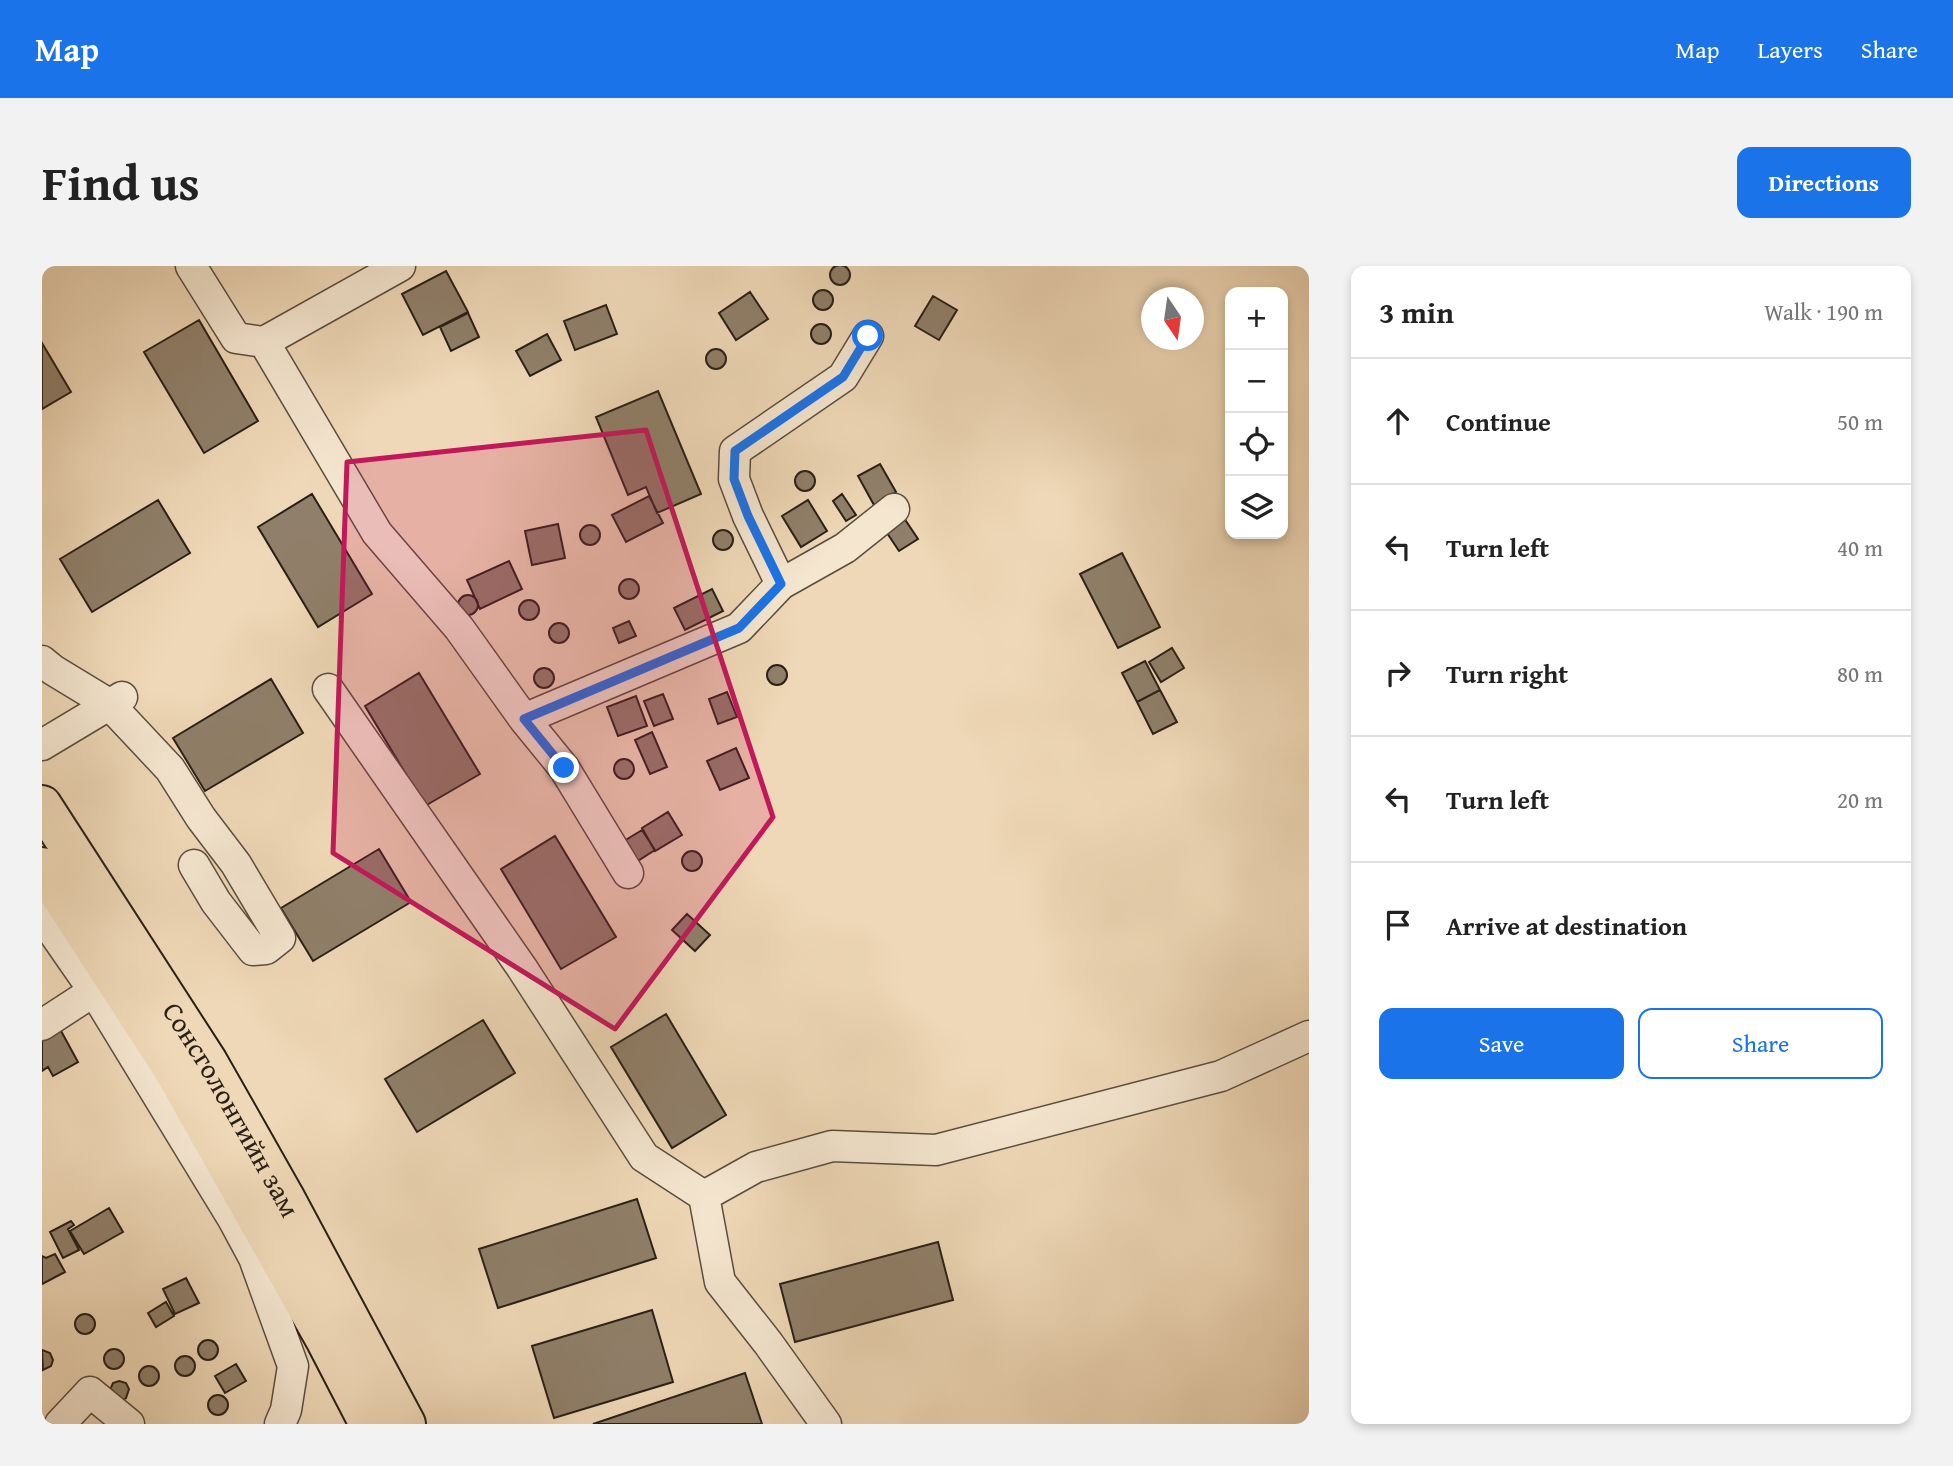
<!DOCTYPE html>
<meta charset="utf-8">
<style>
:root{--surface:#fff;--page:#f2f2f2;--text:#222;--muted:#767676;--line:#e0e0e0;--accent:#1a73e8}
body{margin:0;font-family:"Gentium Book Plus",serif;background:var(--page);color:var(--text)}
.controls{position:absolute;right:21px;top:21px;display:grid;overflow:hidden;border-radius:14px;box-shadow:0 4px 10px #0003}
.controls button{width:63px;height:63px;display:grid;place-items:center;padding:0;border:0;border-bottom:2px solid var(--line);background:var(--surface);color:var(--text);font:35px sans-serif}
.compass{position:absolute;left:1099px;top:21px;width:63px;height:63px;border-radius:50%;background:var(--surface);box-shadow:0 4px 10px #0003;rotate:167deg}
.stop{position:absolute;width:21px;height:21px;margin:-16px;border:5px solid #1a73e8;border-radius:50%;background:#fff}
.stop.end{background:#1a73e8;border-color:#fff;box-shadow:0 2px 7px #0008}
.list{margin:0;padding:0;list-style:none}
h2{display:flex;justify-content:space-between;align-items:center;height:91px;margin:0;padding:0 28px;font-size:30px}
h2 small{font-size:23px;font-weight:400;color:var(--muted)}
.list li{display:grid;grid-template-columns:46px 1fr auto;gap:21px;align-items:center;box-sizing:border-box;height:126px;padding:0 28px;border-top:2px solid var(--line)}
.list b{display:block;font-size:26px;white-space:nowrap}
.list em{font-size:23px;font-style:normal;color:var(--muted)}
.actions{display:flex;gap:14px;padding:21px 28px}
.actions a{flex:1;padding:16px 0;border:2px solid var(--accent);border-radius:14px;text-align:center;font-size:24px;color:var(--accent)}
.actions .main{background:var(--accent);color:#fff}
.icon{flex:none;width:38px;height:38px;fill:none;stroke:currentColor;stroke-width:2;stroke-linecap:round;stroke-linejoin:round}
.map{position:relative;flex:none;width:1267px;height:1158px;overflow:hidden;border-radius:14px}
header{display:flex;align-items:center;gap:42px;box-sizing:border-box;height:98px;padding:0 35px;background:var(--accent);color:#fff}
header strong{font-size:33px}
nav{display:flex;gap:38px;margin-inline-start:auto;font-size:24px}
.intro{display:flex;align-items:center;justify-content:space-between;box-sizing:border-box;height:168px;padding:0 42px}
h1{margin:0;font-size:49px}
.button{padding:18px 32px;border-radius:14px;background:var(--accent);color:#fff;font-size:24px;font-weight:700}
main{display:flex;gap:42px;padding:0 42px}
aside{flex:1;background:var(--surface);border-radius:14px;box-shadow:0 4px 10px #0003}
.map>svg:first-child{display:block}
</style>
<header>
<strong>Map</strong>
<nav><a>Map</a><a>Layers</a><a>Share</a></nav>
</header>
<div class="intro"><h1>Find us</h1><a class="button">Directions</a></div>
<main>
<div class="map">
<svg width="1267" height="1158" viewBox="0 0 1267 1158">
<rect width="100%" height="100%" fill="#efd8b7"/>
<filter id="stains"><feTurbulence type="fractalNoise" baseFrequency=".00286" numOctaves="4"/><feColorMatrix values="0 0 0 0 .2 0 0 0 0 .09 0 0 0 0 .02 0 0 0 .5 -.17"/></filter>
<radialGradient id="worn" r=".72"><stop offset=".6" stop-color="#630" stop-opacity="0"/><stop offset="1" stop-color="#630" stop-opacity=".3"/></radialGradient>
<path fill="#907f6a" stroke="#291f17" stroke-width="2" d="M788 9a10 10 0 1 1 20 0a10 10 0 1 1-20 0Z
M 404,5 L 426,46 L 381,69 L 360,28 Z
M771 34a10 10 0 1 1 20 0a10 10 0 1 1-20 0Z
M 708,26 L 726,53 L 694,74 L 677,47 Z
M 891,30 L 915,44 L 897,74 L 873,60 Z
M 564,39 L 575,68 L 533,84 L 522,55 Z
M 426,47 L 437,71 L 409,85 L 398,61 Z
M 157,54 L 216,155 L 162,187 L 102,86 Z
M769 68a10 10 0 1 1 20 0a10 10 0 1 1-20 0Z
M 505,68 L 519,94 L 488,110 L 474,85 Z
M 0,77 L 29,126 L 0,143 Z
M664 93a10 10 0 1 1 20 0a10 10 0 1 1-20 0Z
M 616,125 L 659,228 L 615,247 L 604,221 L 586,229 L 554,151 Z
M 838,198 L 854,226 L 832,239 L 816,210 Z
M753 215a10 10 0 1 1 20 0a10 10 0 1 1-20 0Z
M 270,228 L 330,328 L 276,361 L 216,261 Z
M 800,228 L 814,249 L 804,255 L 791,235 Z
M 607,230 L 621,257 L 584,276 L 570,249 Z
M 116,234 L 148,287 L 50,346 L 18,293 Z
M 766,234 L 785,265 L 759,281 L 740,250 Z
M 860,249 L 876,273 L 857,285 L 841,261 Z
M 516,258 L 523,292 L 490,299 L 483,265 Z
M538 269a10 10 0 1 1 20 0a10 10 0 1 1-20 0Z
M671 274a10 10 0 1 1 20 0a10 10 0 1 1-20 0Z
M 1080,287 L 1118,361 L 1076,382 L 1038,308 Z
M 467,295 L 480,323 L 438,343 L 425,314 Z
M577 323a10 10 0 1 1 20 0a10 10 0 1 1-20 0Z
M 670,323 L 681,345 L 643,364 L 632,342 Z
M416 339a10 10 0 1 1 20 0a10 10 0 1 1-20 0Z
M477 344a10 10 0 1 1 20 0a10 10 0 1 1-20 0Z
M 587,355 L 594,370 L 577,377 L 571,362 Z
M507 367a10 10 0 1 1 20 0a10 10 0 1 1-20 0Z
M 1130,382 L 1142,402 L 1119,416 L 1107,396 Z
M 1103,395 L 1118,424 L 1095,436 L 1080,407 Z
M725 409a10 10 0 1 1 20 0a10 10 0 1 1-20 0Z
M492 412a10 10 0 1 1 20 0a10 10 0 1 1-20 0Z
M 377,407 L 438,508 L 383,540 L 323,440 Z
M 229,413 L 261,467 L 163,525 L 131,472 Z
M 1118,424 L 1135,456 L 1111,468 L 1095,436 Z
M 685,426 L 695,451 L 676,458 L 667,433 Z
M 621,428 L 631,453 L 612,460 L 602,435 Z
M 594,430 L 605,460 L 576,470 L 565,441 Z
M 610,466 L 625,501 L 608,508 L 593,474 Z
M 694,482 L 707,512 L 678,524 L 665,495 Z
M572 503a10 10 0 1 1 20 0a10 10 0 1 1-20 0Z
M 626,546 L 640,569 L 613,585 L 600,562 Z
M 600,564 L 613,584 L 594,596 L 582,575 Z
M 513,570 L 574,671 L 519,703 L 459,603 Z
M 337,583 L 369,636 L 271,695 L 239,642 Z
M640 595a10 10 0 1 1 20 0a10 10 0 1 1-20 0Z
M 645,648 L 668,669 L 653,685 L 630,664 Z
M 624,748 L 684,849 L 630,882 L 569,781 Z
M 441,754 L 473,807 L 375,866 L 343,813 Z
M 18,763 L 36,796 L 11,810 L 6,801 L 0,805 L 0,774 Z
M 595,933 L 614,992 L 456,1042 L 437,983 Z
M 67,942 L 81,966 L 42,988 L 28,965 Z
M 29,955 L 32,959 L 26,963 L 37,984 L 21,992 L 8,966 Z
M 896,976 L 911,1034 L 753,1076 L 738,1018 Z
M 13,988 L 23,1006 L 0,1018 L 0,990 L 4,992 Z
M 144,1012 L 157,1037 L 133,1048 L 121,1023 Z
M 124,1036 L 132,1050 L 114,1061 L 106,1047 Z
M 610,1044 L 631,1116 L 512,1152 L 490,1080 Z
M33 1058a10 10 0 1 1 20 0a10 10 0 1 1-20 0Z
M156 1084a10 10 0 1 1 20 0a10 10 0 1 1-20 0Z
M62 1093a10 10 0 1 1 20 0a10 10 0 1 1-20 0Z
M 0,1084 L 8,1087 L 11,1094 L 9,1100 L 1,1104 Z
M133 1100a10 10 0 1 1 20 0a10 10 0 1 1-20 0Z
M 194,1098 L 204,1115 L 183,1127 L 173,1110 Z
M97 1110a10 10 0 1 1 20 0a10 10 0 1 1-20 0Z
M 703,1107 L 720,1158 L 551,1158 Z
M 77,1115 L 84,1117 L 87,1123 L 84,1132 L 81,1134 L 67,1126 L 71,1117 Z
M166 1139a10 10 0 1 1 20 0a10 10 0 1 1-20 0Z"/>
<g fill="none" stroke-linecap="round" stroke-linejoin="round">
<defs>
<path id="minor" d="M 149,0 L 194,72 L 222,76 L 335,267 L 417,362 L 482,453 L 522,502 L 586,607
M 222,76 L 358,0
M 739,318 L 803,282 L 852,243
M 0,395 L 11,404 L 67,438 L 128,503 L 159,552 L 194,598 L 238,672 L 224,683 L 211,684 L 174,636 L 152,599
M 286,423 L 480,702 L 602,891 L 662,930 L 678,1016 L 726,1077 L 784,1158
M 482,453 L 697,362 L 739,318 L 706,250 L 692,213 L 693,185 L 801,111 L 826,70
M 0,479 L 80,431
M 0,650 L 52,725 L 191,953 L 212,992 L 251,1100 L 244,1144 L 238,1158
M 0,759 L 52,725
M 662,930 L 714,901 L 790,880 L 894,884 L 1179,810 L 1267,770
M 18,1158 L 48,1126 L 87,1158"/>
<g id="major">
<path id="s1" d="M 0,539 L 166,796 L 242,930 L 364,1158"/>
<path d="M 0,601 L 130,802 L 284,1075 L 327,1158"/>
</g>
</defs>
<use href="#minor" stroke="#5a4d3f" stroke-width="33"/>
<use href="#major" stroke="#291f17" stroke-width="42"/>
<use href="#minor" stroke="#f5e6d0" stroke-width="30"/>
<use href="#major" stroke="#efd8b7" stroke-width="38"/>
</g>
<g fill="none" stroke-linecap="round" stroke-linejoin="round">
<path stroke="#1a73e8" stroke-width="9" d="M 522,502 L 482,453 L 697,362 L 739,318 L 706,250 L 692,213 L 693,185 L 801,111 L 826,70"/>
</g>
<path fill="#c2185b" fill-opacity="0.2" stroke="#c2185b" stroke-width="5" stroke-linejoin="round" d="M 604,164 L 731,551 L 573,763 L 291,587 L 305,196 Z"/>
<g text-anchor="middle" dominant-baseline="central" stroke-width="7" stroke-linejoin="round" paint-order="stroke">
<g font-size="28" fill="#291f17" stroke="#f5e6d0">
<text stroke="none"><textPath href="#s1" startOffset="359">Сонсголонгийн зам</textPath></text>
</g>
</g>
<rect width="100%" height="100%" filter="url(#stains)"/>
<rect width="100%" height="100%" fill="url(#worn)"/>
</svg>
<div class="controls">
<button>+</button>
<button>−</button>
<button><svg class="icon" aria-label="locate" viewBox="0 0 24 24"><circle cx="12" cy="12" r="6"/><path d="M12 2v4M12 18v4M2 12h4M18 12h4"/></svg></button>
<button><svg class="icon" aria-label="layers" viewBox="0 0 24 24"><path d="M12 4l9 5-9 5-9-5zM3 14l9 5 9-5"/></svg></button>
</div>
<svg class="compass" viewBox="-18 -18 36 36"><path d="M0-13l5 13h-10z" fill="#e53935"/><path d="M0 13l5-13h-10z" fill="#767676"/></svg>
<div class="stop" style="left:826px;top:70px"></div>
<div class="stop end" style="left:522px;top:502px"></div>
</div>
<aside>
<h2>3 min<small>Walk · 190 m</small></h2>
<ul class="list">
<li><svg class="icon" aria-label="ahead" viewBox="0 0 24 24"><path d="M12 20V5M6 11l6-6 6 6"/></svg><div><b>Continue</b></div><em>50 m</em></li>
<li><svg class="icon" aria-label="left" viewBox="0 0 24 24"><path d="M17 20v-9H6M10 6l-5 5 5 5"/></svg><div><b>Turn left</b></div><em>40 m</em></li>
<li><svg class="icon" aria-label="right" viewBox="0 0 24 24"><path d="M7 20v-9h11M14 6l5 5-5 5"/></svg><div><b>Turn right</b></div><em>80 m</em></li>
<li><svg class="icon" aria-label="left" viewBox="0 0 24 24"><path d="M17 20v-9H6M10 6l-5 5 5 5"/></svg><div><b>Turn left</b></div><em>20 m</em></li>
<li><svg class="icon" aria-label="arrive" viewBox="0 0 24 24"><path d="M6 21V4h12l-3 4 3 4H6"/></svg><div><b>Arrive at destination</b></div></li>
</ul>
<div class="actions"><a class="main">Save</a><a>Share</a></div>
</aside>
</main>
